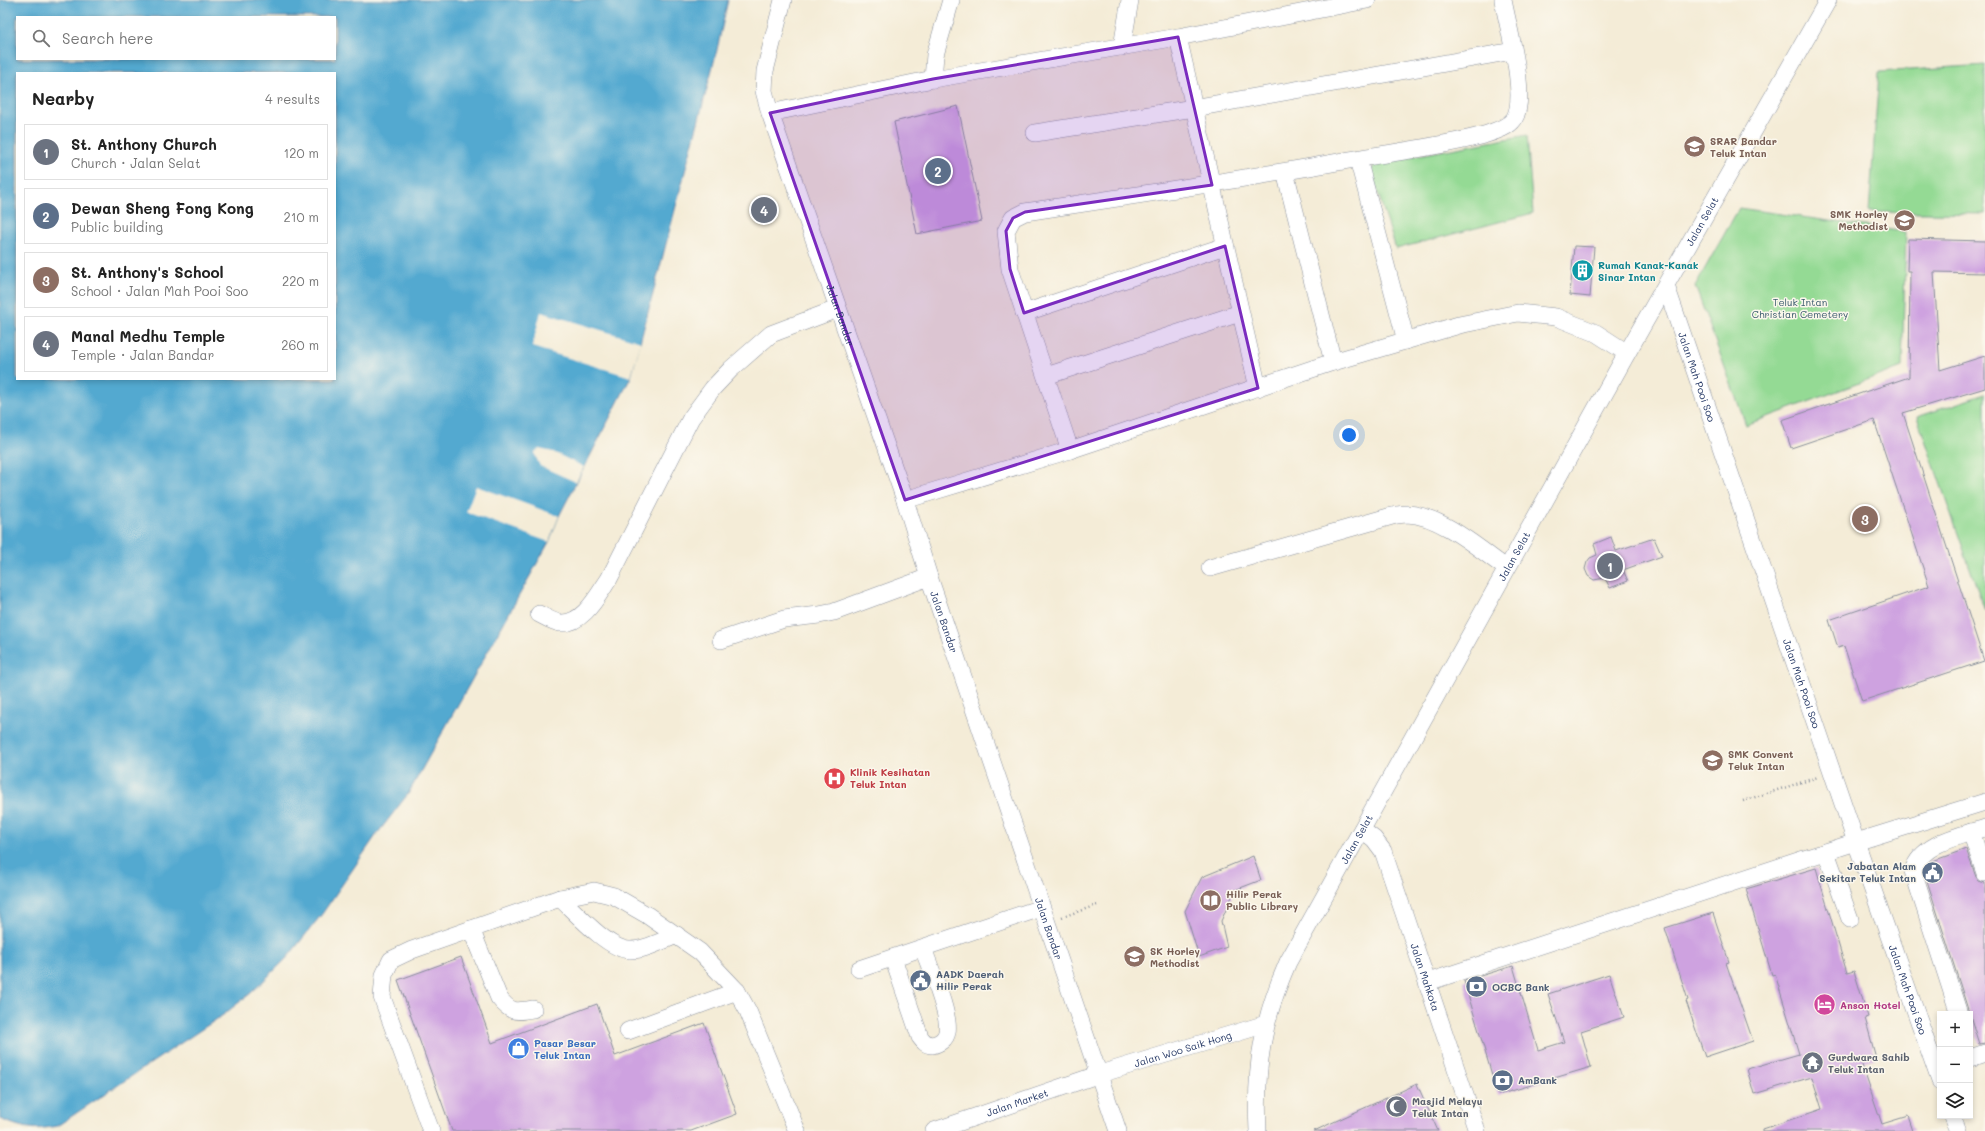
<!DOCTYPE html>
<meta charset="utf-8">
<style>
:root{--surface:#fff;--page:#f2f2f2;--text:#222;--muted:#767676;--line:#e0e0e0;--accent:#2563eb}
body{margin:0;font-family:Mali,sans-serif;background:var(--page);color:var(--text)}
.controls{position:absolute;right:12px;bottom:12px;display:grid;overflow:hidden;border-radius:0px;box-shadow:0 2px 6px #0003}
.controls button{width:36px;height:36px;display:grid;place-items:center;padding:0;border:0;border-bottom:1px solid var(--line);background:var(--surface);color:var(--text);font:20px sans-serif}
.you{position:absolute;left:1349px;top:435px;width:14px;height:14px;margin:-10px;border:3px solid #fff;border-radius:50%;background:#1a73e8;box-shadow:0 0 0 6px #1a73e833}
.badge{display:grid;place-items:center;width:26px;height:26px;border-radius:50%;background:var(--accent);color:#fff;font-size:13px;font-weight:700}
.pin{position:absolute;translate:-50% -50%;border:2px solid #fff;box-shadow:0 1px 4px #0006}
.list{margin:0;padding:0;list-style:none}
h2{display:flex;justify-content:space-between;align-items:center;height:52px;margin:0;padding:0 16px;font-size:17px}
h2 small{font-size:13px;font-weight:400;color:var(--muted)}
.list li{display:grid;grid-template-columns:26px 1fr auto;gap:12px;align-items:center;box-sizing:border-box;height:56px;margin:0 8px 8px;padding:0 8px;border:1px solid var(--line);border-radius:0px}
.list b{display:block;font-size:15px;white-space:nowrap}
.list p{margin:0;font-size:13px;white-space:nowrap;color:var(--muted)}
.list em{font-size:13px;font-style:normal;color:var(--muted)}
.icon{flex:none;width:22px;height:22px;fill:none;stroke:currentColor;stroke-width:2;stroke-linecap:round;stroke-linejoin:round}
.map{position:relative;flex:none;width:1985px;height:1131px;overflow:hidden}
.search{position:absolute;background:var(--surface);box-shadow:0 2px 6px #0003;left:16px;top:16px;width:320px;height:44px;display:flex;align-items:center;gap:10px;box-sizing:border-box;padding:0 14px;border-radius:0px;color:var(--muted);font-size:15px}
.panel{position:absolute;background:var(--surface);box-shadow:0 2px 6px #0003;left:16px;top:72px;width:320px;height:308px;border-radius:0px}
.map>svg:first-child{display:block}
</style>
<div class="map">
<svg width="1985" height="1131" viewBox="0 0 1985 1131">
<rect width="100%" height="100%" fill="#fbf7ec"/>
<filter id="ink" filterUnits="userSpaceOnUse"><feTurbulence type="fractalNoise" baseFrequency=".025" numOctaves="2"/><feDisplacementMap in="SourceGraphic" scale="8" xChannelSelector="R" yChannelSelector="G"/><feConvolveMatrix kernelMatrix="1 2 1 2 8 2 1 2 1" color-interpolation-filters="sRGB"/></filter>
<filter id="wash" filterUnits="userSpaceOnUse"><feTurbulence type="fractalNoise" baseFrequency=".012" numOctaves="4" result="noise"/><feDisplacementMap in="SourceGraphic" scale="16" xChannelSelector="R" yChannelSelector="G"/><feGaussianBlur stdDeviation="0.9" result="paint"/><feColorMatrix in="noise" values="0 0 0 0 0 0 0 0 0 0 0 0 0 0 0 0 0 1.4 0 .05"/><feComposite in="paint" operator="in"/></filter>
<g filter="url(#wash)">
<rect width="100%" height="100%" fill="#f4ecd7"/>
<path fill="#94da94" stroke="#588479" d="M 1985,65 L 1985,214 L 1869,212 L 1879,72 Z
M 1527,135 L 1533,213 L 1396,249 L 1371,171 L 1376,163 Z
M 1739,208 L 1906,232 L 1902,367 L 1746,425 L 1695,286 Z
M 1985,394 L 1985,611 L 1917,417 Z"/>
<path fill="#53a9d0" stroke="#376c97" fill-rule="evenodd" d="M 0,0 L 728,0 L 716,54 L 631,377 L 559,516 L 549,542 L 408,794 L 377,834 L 322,914 L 287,958 L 251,993 L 223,1015 L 57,1126 C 33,1131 22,1128 0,1119 ZM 17,17 L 335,17 L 335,59 L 17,59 ZM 17,73 L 335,73 L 335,379 L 17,379 Z"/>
<path fill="#f4ecd7" d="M 541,312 L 641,342 L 631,377 L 532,347 Z
M 539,449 L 553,452 L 584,467 L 576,482 L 540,466 L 535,455 L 535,452 Z
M 476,486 L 559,516 L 549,542 L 466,512 Z"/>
<g id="blocks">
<path fill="#cea2e0" d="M 958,106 L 982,221 L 917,234 L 894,122 Z
M 1908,239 L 1985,241 L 1985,273 L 1934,272 L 1940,370 L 1985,356 L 1985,388 L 1903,413 L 1984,661 L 1862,701 L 1844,646 L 1838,648 L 1829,620 L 1929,586 L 1874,420 L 1791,448 L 1782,420 L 1909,377 L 1910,271 L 1907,271 Z
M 1574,246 L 1594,247 L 1590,297 L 1570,295 Z
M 1611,537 L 1616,551 L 1654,538 L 1662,556 L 1623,570 L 1628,581 L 1610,588 L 1605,578 L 1594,580 L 1588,576 L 1585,569 L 1587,562 L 1590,558 L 1597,555 L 1594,544 Z
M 1966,849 L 1976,877 L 1979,881 L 1985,883 L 1985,1043 L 1979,1044 L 1924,871 L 1930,862 Z
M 1253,856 L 1261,880 L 1235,890 L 1221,921 L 1227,947 L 1199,957 L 1185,911 L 1202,877 Z
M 1816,868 L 1847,973 L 1854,971 L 1868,1017 L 1865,1018 L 1876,1058 L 1861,1062 L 1882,1124 L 1908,1116 L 1913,1131 L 1763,1131 L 1763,1129 L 1822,1109 L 1812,1077 L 1754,1094 L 1747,1069 L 1799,1054 L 1775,974 L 1772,975 L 1746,889 Z
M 1713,913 L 1729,962 L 1726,963 L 1753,1041 L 1705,1057 L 1686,1001 L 1688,1000 L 1665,928 Z
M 461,957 L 492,1043 L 597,1004 L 615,1056 L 704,1023 L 737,1114 L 691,1131 L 452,1131 L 398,980 Z
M 1513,966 L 1538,1050 L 1564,1042 L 1548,994 L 1609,974 L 1624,1017 L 1581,1031 L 1591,1067 L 1498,1095 L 1464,981 Z
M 1417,1084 L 1438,1131 L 1314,1131 Z"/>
</g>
</g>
<g filter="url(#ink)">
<use href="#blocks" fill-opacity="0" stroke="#888e9a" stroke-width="1"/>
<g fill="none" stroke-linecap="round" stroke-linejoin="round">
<defs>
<g id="minor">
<path id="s1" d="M 783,0 L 765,71 L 764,91 L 770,113 L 905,500 L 929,577 L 1118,1131"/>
<path d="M 1178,37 L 1258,388"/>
<path d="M 1122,47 L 1130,0"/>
<path d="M 933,79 L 935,55 L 951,0"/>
<path d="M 770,113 L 933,79 L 1178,37 L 1367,0"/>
<path d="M 1035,133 L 1194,108 L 1513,51"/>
<path d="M 1358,159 L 1406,341"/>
<path d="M 1285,172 L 1333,362"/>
<path id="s2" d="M 1666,286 L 1856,842 L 1940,1081"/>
<path d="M 1024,313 L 1225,246"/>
<path d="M 1046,376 L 1240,313"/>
<path d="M 1070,450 L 1010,269 L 1006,231 L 1013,218 L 1025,212 C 1133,196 1241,180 1349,160 C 1394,152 1440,147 1484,135 C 1493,132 1508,128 1514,119 C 1528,97 1508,27 1503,0"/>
<path d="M 905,500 L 1070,450 L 1333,362 L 1459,325 L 1518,313 L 1556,317 L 1596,333 L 1627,353"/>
<path d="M 1210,568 L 1392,516 C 1397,515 1403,514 1407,514 C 1441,515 1480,550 1506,568"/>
<path d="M 539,614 C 545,617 553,622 560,623 C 583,625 598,595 609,579 L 691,418 L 713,388 L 731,369 L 771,334 L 837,309"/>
<path d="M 721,640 L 784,619 L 819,615 L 834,612 L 929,577"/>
<path id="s3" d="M 1362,830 L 1374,839 L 1383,851 L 1477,1131"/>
<path d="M 1971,832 L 1985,873"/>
<path d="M 1826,852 L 1850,919"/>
<path d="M 560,898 C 576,913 608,949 629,950 C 644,951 663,940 677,935"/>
<path d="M 471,929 L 499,998 C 511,1013 515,1012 533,1009"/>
<path d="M 893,958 L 920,1037 C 923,1041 926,1045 932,1045 C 939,1044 946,1039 947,1032 C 951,1016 929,966 923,948"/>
<path d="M 859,969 L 1041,908"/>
<path d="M 1428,982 L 1856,842 L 1985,802"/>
<path d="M 1959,1014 L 1913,871 C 1921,843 1960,836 1985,828"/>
<path d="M 628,1031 L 737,991"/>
<path d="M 1970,1058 L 1985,1053"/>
<path d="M 1952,1116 L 1958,1131"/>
<path d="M 431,1131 L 382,997 L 384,975 L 391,960 L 412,950 L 560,898 L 594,891 L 614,896 L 647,915 L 700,952 L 737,991 L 748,1011 L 797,1131"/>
<path id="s4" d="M 934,1131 L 1100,1074 L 1266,1024"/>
<path id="s5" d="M 1258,1131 C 1255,1067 1262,1021 1288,962 L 1627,353 L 1828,0"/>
</g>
</defs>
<use href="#minor" stroke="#888e9a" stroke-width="18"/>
<path stroke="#888e9a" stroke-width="2.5" stroke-dasharray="1 3" stroke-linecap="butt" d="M 1743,801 L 1818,777
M 1062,917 L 1097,905"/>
<use href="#minor" stroke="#fff" stroke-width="17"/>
</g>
</g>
<path fill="#7b2cbf" fill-opacity="0.2" stroke="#7b2cbf" stroke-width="3" stroke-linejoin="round" d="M 1178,37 L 1212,185 L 1025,212 L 1013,218 L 1006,231 L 1010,269 L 1024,313 L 1225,246 L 1258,388 L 905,500 L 770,113 L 933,79 Z"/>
<defs>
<symbol id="school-disc" viewBox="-11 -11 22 22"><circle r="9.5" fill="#8d6e63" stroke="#fbf7ec"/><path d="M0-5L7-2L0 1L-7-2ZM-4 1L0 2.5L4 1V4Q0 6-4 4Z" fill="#fff"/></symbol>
<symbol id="building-disc" viewBox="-11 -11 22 22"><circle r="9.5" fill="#0f9aa8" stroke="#fbf7ec"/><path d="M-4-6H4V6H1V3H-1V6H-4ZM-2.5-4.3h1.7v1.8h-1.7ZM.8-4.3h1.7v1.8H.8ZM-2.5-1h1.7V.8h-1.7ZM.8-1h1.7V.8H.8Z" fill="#fff"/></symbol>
<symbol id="hospital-disc" viewBox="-11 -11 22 22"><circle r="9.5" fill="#e0444e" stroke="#fbf7ec"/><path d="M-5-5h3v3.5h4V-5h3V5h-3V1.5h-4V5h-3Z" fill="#fff"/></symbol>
<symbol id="civic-disc" viewBox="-11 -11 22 22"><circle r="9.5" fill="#5c6f8a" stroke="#fbf7ec"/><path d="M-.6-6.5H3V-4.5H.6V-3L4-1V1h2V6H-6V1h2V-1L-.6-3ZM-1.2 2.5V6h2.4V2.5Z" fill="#fff"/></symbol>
<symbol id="library-disc" viewBox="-11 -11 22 22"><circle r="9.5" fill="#8d6e63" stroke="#fbf7ec"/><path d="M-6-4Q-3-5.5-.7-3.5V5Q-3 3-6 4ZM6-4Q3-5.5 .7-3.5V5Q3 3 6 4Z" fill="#fff"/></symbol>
<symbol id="bank-disc" viewBox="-11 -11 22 22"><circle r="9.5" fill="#5c6f8a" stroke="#fbf7ec"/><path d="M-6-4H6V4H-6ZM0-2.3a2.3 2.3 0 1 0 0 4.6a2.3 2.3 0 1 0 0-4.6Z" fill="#fff"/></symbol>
<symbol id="hotel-disc" viewBox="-11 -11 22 22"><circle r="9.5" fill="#d1479c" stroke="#fbf7ec"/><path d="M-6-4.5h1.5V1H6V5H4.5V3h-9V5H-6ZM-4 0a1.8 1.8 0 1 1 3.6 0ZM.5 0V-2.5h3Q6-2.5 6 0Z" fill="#fff"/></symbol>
<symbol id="shop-disc" viewBox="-11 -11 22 22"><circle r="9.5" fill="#3f7fe0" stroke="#fbf7ec"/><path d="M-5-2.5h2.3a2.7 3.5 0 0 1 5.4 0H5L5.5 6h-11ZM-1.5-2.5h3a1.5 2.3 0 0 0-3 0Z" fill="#fff"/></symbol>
<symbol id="temple-disc" viewBox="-11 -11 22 22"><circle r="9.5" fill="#6b7280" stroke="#fbf7ec"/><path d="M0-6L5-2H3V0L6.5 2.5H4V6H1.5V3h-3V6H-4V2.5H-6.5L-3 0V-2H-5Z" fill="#fff"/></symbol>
<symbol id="mosque-disc" viewBox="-11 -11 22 22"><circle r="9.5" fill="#6b7280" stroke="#fbf7ec"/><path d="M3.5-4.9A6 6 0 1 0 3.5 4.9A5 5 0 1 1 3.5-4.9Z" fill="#fff"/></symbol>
</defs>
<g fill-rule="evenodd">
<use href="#school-disc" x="1682" y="134" width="25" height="25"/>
<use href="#school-disc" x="1892" y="208" width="25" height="25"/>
<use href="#building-disc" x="1570" y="258" width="25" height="25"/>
<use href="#school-disc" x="1700" y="748" width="25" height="25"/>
<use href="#hospital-disc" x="822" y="766" width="25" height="25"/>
<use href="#civic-disc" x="1920" y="860" width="25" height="25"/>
<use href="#library-disc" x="1198" y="888" width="25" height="25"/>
<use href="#school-disc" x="1122" y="944" width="25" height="25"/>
<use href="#civic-disc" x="908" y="968" width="25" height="25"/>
<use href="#bank-disc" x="1464" y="974" width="25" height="25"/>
<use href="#hotel-disc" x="1812" y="992" width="25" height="25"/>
<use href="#shop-disc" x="506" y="1036" width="25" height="25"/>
<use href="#temple-disc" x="1800" y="1050" width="25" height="25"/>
<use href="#bank-disc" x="1490" y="1068" width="25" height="25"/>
<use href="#mosque-disc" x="1384" y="1094" width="25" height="25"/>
</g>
<g text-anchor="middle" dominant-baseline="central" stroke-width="3" stroke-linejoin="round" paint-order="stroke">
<g font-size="10" font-weight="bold" fill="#785e54" stroke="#fbf7ec" text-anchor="start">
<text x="1710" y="141">SRAR Bandar<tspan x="1710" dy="12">Teluk Intan</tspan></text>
<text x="1888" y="214" text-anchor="end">SMK Horley<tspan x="1888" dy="12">Methodist</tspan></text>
<text x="1728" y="754">SMK Convent<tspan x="1728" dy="12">Teluk Intan</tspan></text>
<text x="1226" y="894">Hilir Perak<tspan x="1226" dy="12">Public Library</tspan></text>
<text x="1150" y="951">SK Horley<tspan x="1150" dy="12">Methodist</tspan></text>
</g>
<g font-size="10" fill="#1b2f5e" stroke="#fbf7ec">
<text stroke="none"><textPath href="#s5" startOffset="1022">Jalan Selat</textPath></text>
<text stroke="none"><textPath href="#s1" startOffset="330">Jalan Bandar</textPath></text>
<text stroke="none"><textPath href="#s2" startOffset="96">Jalan Mah Pooi Soo</textPath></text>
<text stroke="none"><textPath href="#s5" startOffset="638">Jalan Selat</textPath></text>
<text stroke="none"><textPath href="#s1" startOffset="654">Jalan Bandar</textPath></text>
<text stroke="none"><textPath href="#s2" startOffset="420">Jalan Mah Pooi Soo</textPath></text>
<text stroke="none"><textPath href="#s5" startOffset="314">Jalan Selat</textPath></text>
<text stroke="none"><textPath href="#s1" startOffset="978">Jalan Bandar</textPath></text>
<text stroke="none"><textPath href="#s3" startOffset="163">Jalan Mahkota</textPath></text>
<text stroke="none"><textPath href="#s2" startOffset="744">Jalan Mah Pooi Soo</textPath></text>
<text stroke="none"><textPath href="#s4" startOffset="262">Jalan Woo Saik Hong</textPath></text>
<text stroke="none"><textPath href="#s4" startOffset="88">Jalan Market</textPath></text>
</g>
<g font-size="10" font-weight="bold" fill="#0d838f" stroke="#fbf7ec" text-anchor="start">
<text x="1598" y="265">Rumah Kanak-Kanak<tspan x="1598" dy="12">Sinar Intan</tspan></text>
</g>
<g font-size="10" fill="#395a6c" stroke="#fbf7ec">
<text x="1800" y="302">Teluk Intan<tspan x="1800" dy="12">Christian Cemetery</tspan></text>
</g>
<g font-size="10" font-weight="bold" fill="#be3a42" stroke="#fbf7ec" text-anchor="start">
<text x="850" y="772">Klinik Kesihatan<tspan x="850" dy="12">Teluk Intan</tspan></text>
</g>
<g font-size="10" font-weight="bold" fill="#4e5e75" stroke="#fbf7ec" text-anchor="start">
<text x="1916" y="866" text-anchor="end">Jabatan Alam<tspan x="1916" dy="12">Sekitar Teluk Intan</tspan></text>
<text x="936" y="974">AADK Daerah<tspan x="936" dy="12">Hilir Perak</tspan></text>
<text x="1492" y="987">OCBC Bank</text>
<text x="1518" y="1080">AmBank</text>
</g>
<g font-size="10" font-weight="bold" fill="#b23c85" stroke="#fbf7ec" text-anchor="start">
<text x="1840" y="1005">Anson Hotel</text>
</g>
<g font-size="10" font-weight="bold" fill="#366cbe" stroke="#fbf7ec" text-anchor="start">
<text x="534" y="1043">Pasar Besar<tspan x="534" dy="12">Teluk Intan</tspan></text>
</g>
<g font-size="10" font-weight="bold" fill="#5b616d" stroke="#fbf7ec" text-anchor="start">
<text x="1828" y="1057">Gurdwara Sahib<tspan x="1828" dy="12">Teluk Intan</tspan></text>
<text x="1412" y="1101">Masjid Melayu<tspan x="1412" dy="12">Teluk Intan</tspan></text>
</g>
</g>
</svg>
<div class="controls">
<button>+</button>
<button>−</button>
<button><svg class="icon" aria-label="layers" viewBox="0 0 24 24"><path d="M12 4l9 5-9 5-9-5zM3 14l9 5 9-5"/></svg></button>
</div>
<div class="you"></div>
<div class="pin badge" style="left:1610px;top:566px;background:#6b7280">1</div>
<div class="pin badge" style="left:938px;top:171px;background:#5c6f8a">2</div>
<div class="pin badge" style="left:1865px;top:519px;background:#8d6e63">3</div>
<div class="pin badge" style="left:764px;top:210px;background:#6b7280">4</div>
<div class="search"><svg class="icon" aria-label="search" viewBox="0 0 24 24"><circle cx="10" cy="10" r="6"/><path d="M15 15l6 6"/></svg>Search here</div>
<section class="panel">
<h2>Nearby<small>4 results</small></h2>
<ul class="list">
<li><span class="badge" style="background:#6b7280">1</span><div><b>St. Anthony Church</b><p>Church · Jalan Selat</p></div><em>120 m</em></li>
<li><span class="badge" style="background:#5c6f8a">2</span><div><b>Dewan Sheng Fong Kong</b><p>Public building</p></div><em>210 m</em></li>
<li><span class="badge" style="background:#8d6e63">3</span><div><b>St. Anthony's School</b><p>School · Jalan Mah Pooi Soo</p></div><em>220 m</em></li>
<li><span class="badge" style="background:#6b7280">4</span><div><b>Manal Medhu Temple</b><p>Temple · Jalan Bandar</p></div><em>260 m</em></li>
</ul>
</section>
</div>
